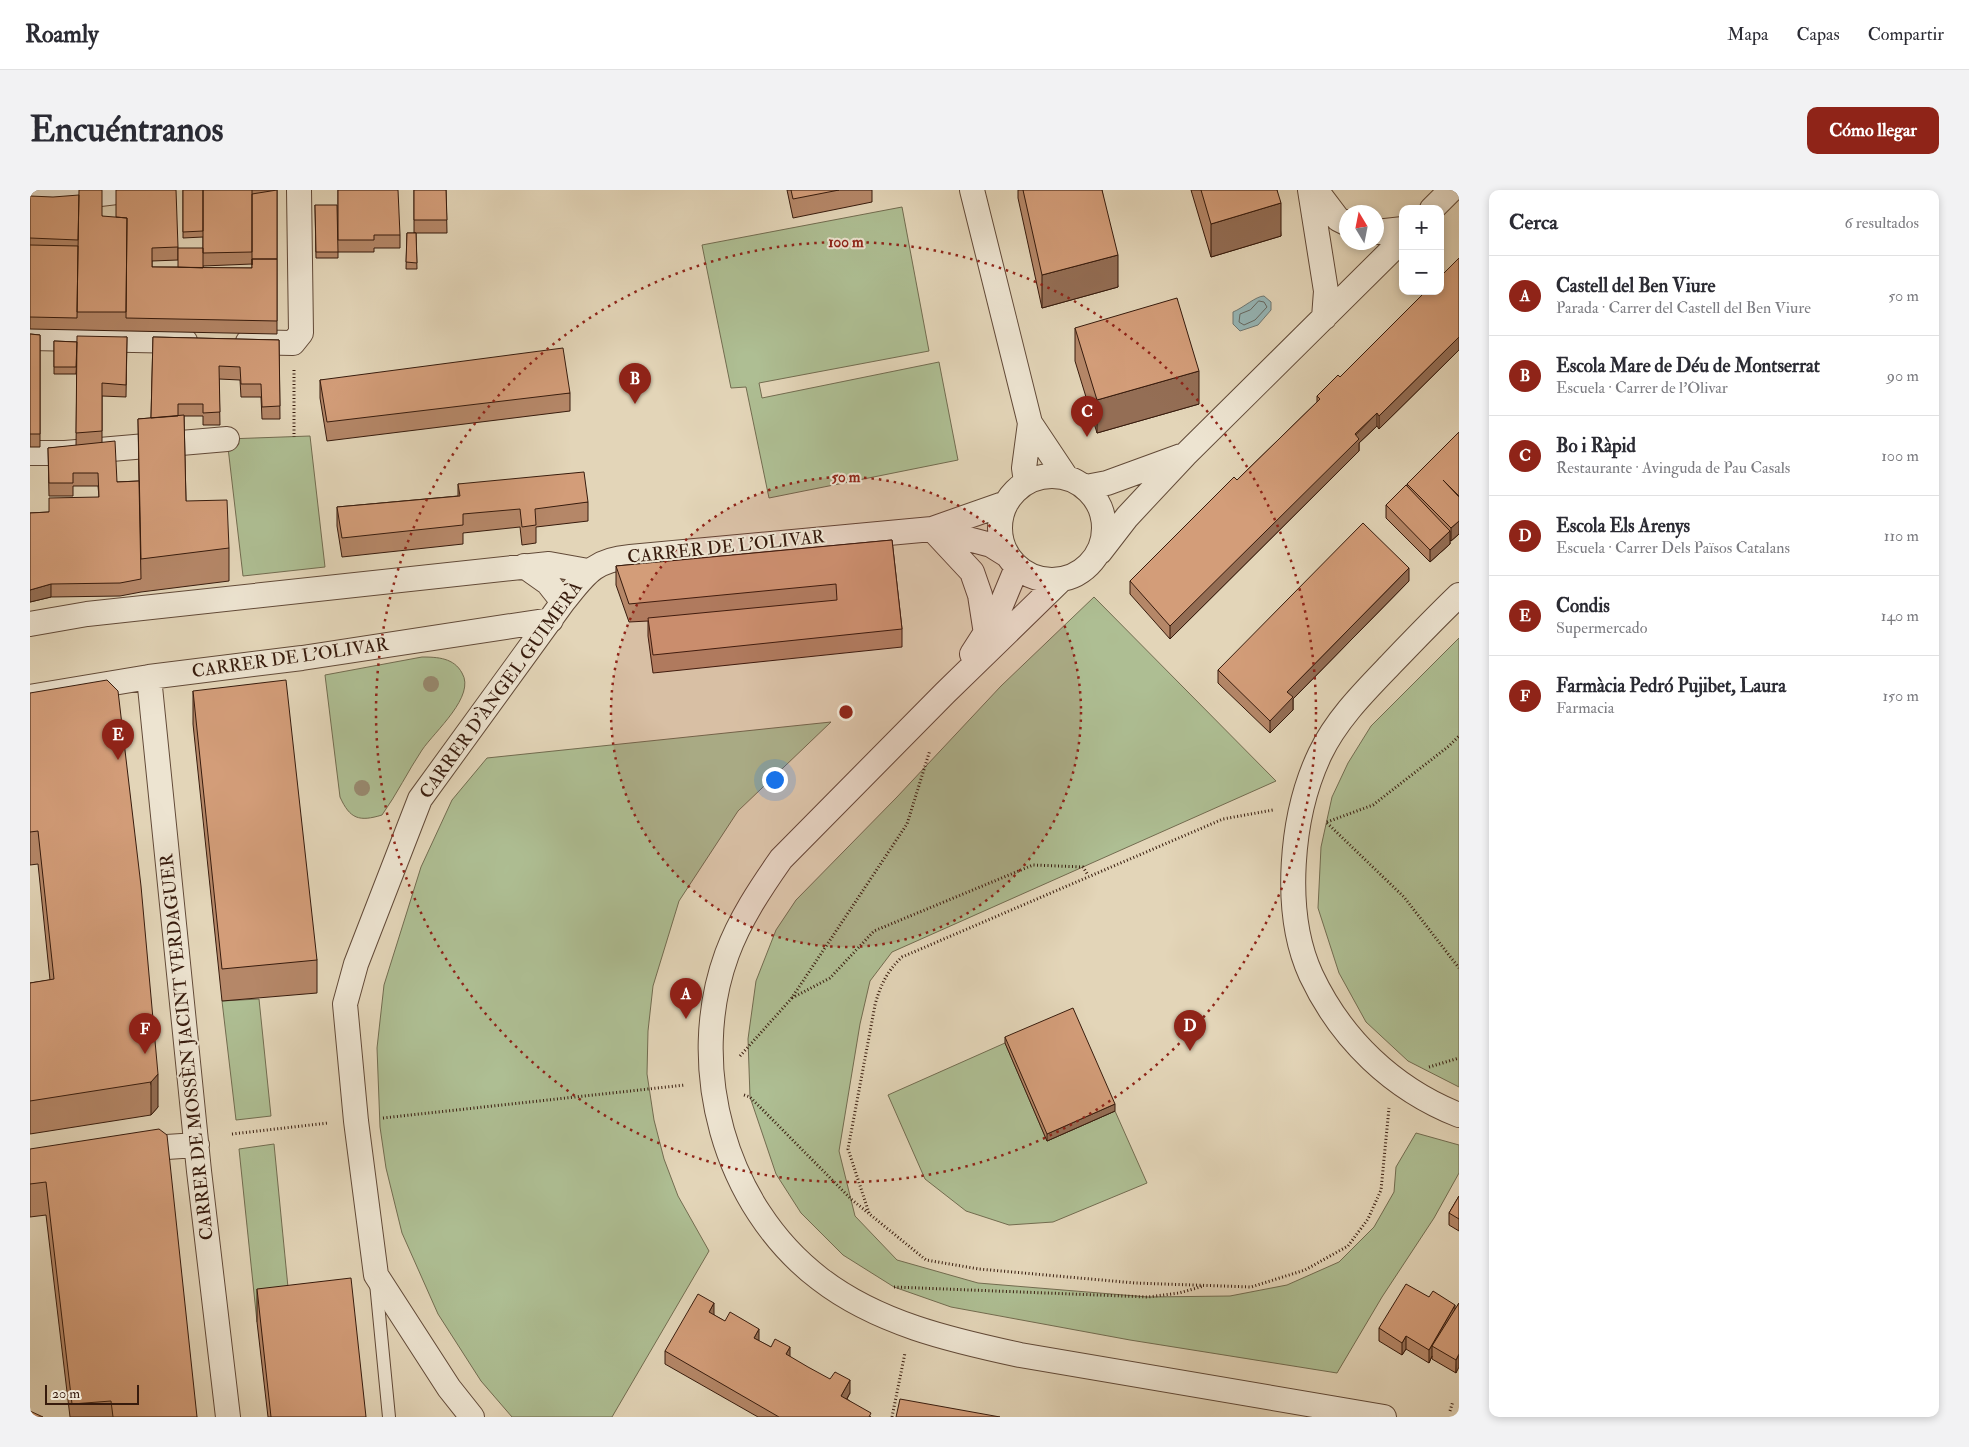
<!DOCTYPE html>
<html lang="es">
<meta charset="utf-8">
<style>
:root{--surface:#fff;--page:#f2f2f3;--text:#2b2b33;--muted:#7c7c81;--line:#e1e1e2;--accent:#8f2418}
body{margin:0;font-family:"IM FELL Double Pica",serif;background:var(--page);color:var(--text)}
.controls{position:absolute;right:15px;top:15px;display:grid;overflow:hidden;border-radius:10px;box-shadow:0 2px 8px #0003}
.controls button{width:45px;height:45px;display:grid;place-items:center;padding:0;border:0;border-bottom:1px solid var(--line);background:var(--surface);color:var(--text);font:25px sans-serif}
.compass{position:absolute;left:1309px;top:15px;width:45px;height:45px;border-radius:50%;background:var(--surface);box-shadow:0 2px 8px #0003;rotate:350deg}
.scale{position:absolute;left:15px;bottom:12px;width:94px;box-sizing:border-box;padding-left:5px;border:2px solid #371b0d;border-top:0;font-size:14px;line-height:18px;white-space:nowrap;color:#371b0d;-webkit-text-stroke:4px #ede4d1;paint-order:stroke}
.you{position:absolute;left:744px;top:589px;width:18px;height:18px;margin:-12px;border:4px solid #fff;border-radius:50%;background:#1a73e8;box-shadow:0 0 0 8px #1a73e833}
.badge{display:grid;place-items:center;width:32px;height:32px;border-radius:50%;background:var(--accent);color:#fff;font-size:16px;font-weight:700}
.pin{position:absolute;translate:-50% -41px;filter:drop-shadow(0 1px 2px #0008)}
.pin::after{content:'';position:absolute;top:26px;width:18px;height:15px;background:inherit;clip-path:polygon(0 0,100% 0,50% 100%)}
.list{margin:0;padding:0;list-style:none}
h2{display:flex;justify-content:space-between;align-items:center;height:65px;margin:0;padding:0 20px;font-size:21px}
h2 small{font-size:16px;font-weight:400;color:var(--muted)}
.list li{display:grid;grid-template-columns:32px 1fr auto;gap:15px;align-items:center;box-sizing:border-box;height:80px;padding:0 20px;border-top:1px solid var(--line)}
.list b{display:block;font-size:19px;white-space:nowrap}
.list p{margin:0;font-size:16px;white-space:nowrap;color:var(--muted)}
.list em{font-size:16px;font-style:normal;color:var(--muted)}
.map{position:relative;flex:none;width:1429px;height:1227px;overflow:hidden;border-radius:10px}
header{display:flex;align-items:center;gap:30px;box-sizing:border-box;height:70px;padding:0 25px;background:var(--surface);border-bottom:1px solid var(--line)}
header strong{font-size:24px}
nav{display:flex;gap:28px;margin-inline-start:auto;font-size:18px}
.intro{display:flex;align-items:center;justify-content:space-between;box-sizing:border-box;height:120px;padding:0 30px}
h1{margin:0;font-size:35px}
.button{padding:12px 22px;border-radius:10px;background:var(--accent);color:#fff;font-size:18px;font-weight:700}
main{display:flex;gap:30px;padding:0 30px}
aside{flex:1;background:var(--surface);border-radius:10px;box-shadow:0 2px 8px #0003}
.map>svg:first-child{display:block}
</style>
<header>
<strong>Roamly</strong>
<nav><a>Mapa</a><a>Capas</a><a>Compartir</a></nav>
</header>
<div class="intro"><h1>Encuéntranos</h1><a class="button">Cómo llegar</a></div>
<main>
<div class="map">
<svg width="1429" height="1227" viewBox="0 0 1429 1227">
<rect width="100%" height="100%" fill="#e3d5b8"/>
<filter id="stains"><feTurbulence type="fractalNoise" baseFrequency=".004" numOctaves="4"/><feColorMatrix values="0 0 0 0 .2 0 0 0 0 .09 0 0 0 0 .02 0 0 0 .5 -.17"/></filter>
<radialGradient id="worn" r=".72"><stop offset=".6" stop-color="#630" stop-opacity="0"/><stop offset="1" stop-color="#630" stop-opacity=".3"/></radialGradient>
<path fill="#aebe93" stroke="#726c50" d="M 872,17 L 899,161 L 729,193 L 732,208 L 909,172 L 928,270 L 739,308 L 716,197 L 701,198 L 672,55 Z
M 280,246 L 295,377 L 213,386 L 197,249 Z
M 1064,407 L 1246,591 L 862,762 L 840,791 L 830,834 L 809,961 L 825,1026 L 867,1070 L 948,1093 L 1118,1107 L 1200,1106 L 1257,1095 L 1309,1072 L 1344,1037 L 1364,1002 L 1366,977 L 1386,943 L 1429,955 L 1429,983 L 1404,1028 L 1352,1107 L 1307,1183 L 1100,1150 L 921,1117 L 864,1097 L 813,1065 L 771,1023 L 746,984 L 720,907 L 718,849 L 726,791 L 746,740 L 766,710 L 867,607 L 971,496 Z
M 1429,448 L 1429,897 L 1378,871 L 1336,832 L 1309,783 L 1288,718 L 1291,657 L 1302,607 L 1318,573 L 1341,536 Z
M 392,467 C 408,467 424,468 432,483 C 446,506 405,541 392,560 C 378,581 367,604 352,625 C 329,632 320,629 310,607 L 295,485 Z
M 801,532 L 708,621 L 649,711 L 623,796 L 618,841 L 617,884 L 624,930 L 634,969 L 648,1006 L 679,1061 L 582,1227 L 482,1227 L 451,1191 L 408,1124 L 372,1043 L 356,978 L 350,937 L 347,858 L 354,795 L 391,677 L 422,610 L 457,568 Z
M 229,809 L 241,926 L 206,930 L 192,811 Z
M 975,853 L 1017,951 L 1085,921 L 1117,993 L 1023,1032 L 979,1035 L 936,1021 L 895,989 L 858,905 Z
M 244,954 L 261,1128 L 227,1132 L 209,959 Z"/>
<path fill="#97b7b7" stroke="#717973" d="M 1234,106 L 1241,112 L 1241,120 L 1228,135 L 1210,141 L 1203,134 L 1203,122 C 1213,118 1226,106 1234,106 Z"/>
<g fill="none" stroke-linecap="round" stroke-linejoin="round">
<path stroke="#676962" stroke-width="1" d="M 1229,111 L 1234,112 L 1237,117 L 1225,130 L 1214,135 L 1209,132 L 1210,124 L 1220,120 Z"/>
<defs>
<path id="lane" d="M 346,1093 L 359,1227"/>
<path id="street" d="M 942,0 L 1000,233 L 1036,287
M 1280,0 L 1296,101 L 1294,128
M 1286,0 L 1308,29 L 1316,33
M 0,8 L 37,8 L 103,0
M 1402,19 L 1421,0
M 1346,42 L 1373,39
M 0,148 L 155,151
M 218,152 L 263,153 L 271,143 L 269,0
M 0,263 L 35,263 L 197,249
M970 338a52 52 0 1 1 104 0a52 52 0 1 1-104 0Z
M 996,292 L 994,278 L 1000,233
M 1056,297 L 1077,293 L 1151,266
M 902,339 L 942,382 L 950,405 L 956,444
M 904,340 L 961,355 L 977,365
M 1070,362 L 1097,327 L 1155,265 L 1373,49
M 494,376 L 518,393 L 533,412
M 1032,389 L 915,503 L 751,669 C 730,699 710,729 697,764 C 656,876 694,1016 790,1089 C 847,1133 920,1150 990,1165 L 1354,1227
M 1429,405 C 1405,428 1383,451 1360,475 C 1334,502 1306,530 1290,564 C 1261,625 1252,722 1281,785 C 1311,849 1363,899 1429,925
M 0,434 L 57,424 L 519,374 L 558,381
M 942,464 L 967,425 L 987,377
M 119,487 L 169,981 L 198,1227
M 0,507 L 119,487 L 272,468 L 521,430
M 106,959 L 167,955
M 442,1227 L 419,1198 L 346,1085 L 326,931 L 315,814 L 326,774 L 390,609 L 533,412 C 555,385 563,370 600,367 L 902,339 L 976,313"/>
</defs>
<use href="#lane" stroke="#624a38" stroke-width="14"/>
<use href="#street" stroke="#624a38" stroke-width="26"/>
<path stroke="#371b0d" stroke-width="3" stroke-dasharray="1 2.5" stroke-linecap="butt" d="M 264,180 L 264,247
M 1297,632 L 1343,615 L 1419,556 L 1429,546
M 1297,633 L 1374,707 L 1429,778
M 762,808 L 800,788 L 844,741 L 1003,675 L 1053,677 L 1058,685
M 710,866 L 761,809 L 877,634 L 900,560
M 1399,877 L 1429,868
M 714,905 L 720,907 L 821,1009 L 896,1070 L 949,1079 L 1105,1093 L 1221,1097 L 1275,1080 L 1318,1056 L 1338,1029 L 1351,1000 L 1359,918
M 353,928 L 655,895
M 202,944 L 298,933
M 839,1023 L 818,959 L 845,815 C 850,796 857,781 872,767 L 1193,629 L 1243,620
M 864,1097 L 1118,1107 L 1149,1103 L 1174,1096
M 1420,1221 L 1423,1211
M 862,1227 L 875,1163"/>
<use href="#lane" stroke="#ede4d1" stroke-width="12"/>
<use href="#street" stroke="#ede4d1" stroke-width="24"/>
</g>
<g fill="#988a70">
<circle cx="401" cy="494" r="8"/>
<circle cx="332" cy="598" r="8"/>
</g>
<path fill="#b58768" stroke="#371b0d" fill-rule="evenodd" d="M 153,0 L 247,0 L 247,144 L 0,139 L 0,6 L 72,26 L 148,57 L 148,70 L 122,71 L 122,77 L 148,77 L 173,58 L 173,47 L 153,48 ZM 222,74 L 222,78 L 173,78 L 173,76 Z
M 308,0 L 370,45 L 370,58 L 344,58 L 344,62 L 308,62 L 308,68 L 286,68 L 285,15 L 308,47 Z
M 384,0 L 416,0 L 417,43 L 384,43 Z
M 757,0 L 842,0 L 842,12 L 763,28 Z
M 988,0 L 1072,0 L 1088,97 L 1012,118 L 988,8 Z
M 1161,0 L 1247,0 L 1251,46 L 1181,67 Z
M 377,43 L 386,43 L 387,79 L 376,79 Z
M 1429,68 L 1429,160 L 1349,239 L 1347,236 L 1329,253 L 1329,261 L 1140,449 L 1100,404 L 1100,391 L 1207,290 L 1287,212 L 1287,206 L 1310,187 Z
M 1045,138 L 1169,214 L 1067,243 L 1045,171 Z
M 0,144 L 10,145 L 10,257 L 0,257 Z
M 97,147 L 96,207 L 72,206 L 72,253 L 87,292 L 109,291 L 108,229 L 121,228 L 123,147 L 249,150 L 250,229 L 232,229 L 231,207 L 211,207 L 210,190 L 189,189 L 190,235 L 173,235 L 173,226 L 154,226 L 156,311 L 199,358 L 199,391 L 111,402 L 90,406 L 21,407 L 0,412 L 0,323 L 19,322 L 69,307 L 68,296 L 43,296 L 43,306 L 19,306 L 18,258 L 46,256 L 47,167 L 46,184 L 24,184 L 24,151 L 47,152 Z
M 290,190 L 540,203 L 540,221 L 297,251 L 290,208 Z
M 1429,242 L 1429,344 L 1421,351 L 1420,350 L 1420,354 L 1400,372 L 1356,328 L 1356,315 L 1377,296 L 1377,294 Z
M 428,294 L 558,312 L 558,331 L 506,337 L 506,353 L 492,355 L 490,337 L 433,343 L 433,354 L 312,367 L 307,336 L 307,317 L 428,306 Z
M 862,350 L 872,439 L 872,457 L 623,483 L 618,446 L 618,431 L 599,432 L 586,395 L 586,376 Z
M 1379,391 L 1263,509 L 1263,520 L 1240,543 L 1188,493 L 1188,480 Z
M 163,501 L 287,770 L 287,803 L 192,811 L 163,534 Z
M 0,503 L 128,917 L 121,925 L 0,944 L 0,793 L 20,790 L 8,674 L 0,675 Z
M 975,847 L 1085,921 L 1017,951 L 975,853 Z
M 0,959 L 167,1227 L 40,1227 L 16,1025 L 0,1027 Z
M 1429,1006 L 1429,1041 L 1419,1035 L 1419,1023 Z
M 227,1099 L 336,1227 L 238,1227 L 227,1132 Z
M 1399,1107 L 1425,1120 L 1429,1113 L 1426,1183 L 1402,1169 L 1402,1166 L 1399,1173 L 1376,1159 L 1372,1165 L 1349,1151 L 1349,1138 Z
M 684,1125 L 729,1151 L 760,1167 L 820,1203 L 817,1209 L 841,1227 L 728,1227 L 635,1174 L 635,1161 Z"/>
<path fill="#946e55" stroke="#371b0d" d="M 1251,13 L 1251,46 L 1181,67 L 1181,34 Z
M 1088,65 L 1088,97 L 1012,118 L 1012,85 Z
M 1429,147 L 1429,160 L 1349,239 L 1349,226 Z
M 1169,181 L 1169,214 L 1067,243 L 1067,210 Z
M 1347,223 L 1347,236 L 1329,253 L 1329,261 L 1140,449 L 1140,436 Z
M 1429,331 L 1429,344 L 1421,351 L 1421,338 Z
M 1420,341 L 1420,354 L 1400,372 L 1400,360 Z
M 1379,378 L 1379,391 L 1263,509 L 1263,520 L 1240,543 L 1240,531 L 1257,502 Z
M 21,394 L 21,407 L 0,412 L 0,400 Z
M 128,884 L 128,917 L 121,925 L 121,892 Z
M 1085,914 L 1085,921 L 1017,951 L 1017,944 Z
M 684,1113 L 684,1126 L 679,1122 Z
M 1425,1115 L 1425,1128 L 1402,1156 L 1402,1166 L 1399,1173 L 1399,1160 Z
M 729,1139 L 729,1151 L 724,1148 Z
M 1376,1146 L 1376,1159 L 1372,1165 L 1372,1153 Z
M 760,1157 L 760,1169 L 756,1164 Z
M 1429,1164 L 1429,1177 L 1426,1183 L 1426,1170 Z
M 820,1190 L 820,1203 L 811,1219 L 811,1206 Z"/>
<path fill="#d39d79" stroke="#371b0d" d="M 49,0 L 72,0 L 72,26 L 97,28 L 96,122 L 47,122 Z
M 86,0 L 146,0 L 148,57 L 122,58 L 122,77 L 222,78 L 222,69 L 247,69 L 247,131 L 96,128 L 97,28 L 86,27 Z
M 153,0 L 173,0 L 173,41 L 153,42 Z
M 173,0 L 222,0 L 222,62 L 173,63 Z
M 247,0 L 247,69 L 222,69 L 222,75 L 222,4 Z
M 308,0 L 368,0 L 370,45 L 344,45 L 344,50 L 308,50 Z
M 384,0 L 416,0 L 417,30 L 384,30 Z
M 761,0 L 809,0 L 763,9 Z
M 993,0 L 1072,0 L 1088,65 L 1012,85 Z
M 1171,0 L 1247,0 L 1251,13 L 1181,34 Z
M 49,5 L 48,50 L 0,48 L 0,6 L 23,7 Z
M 285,15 L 307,15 L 308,62 L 286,62 Z
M 377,43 L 386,43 L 387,73 L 376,72 Z
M 0,55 L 48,56 L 47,128 L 0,127 Z
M 148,58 L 173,58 L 173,78 L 148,77 Z
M 1429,68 L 1429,147 L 1349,226 L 1347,223 L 1325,244 L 1329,249 L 1140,436 L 1100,391 L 1204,287 L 1207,290 L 1290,209 L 1287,206 L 1308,185 L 1310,187 L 1396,101 L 1410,101 L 1410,87 Z
M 1147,108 L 1169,181 L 1067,210 L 1045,138 Z
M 0,144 L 10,145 L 10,244 L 0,244 Z
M 47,146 L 97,147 L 96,195 L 72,193 L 72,241 L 46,243 Z
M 123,147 L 249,150 L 250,216 L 232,217 L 231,194 L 211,194 L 210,177 L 189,176 L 190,222 L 173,223 L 173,214 L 148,214 L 148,226 L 121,228 Z
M 24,151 L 47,152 L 46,177 L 24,177 Z
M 533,158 L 540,203 L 297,232 L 290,190 Z
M 154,225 L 156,311 L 197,310 L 199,358 L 111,369 L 108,229 Z
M 1429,242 L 1429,306 L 1413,290 L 1429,307 L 1429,331 L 1421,338 L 1377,294 Z
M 85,251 L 87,292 L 109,291 L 111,389 L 90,393 L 21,394 L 0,400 L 0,323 L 19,322 L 19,308 L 69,307 L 68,283 L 43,283 L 43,293 L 19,293 L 18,258 Z
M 554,282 L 558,312 L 505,319 L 506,335 L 492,337 L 490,319 L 433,324 L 433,335 L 312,348 L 307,317 L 430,306 L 428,294 Z
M 1376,295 L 1420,341 L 1400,360 L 1356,315 Z
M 1333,333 L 1379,378 L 1257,502 L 1263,507 L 1240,531 L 1188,480 Z
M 862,350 L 872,439 L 623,465 L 618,428 L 807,410 L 806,394 L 599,414 L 586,376 Z
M 77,490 L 88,501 L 111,696 L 128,884 L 121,892 L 0,911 L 0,793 L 24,789 L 8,641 L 0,642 L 0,503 Z
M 256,490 L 287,770 L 192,779 L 163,501 Z
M 1043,818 L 1085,914 L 1017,944 L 975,847 Z
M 129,939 L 137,945 L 167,1227 L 83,1227 L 81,1211 L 42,1214 L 16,992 L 0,994 L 0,959 Z
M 1429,1006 L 1429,1029 L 1419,1023 Z
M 321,1088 L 336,1227 L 241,1227 L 227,1099 Z
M 1376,1094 L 1399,1107 L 1403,1101 L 1425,1115 L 1399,1160 L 1376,1146 L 1372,1153 L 1349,1138 Z
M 668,1104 L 684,1113 L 679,1122 L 695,1131 L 700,1122 L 729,1139 L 724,1148 L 741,1157 L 745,1149 L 760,1157 L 756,1164 L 778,1177 L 800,1189 L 805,1182 L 820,1190 L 811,1206 L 841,1223 L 839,1227 L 749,1227 L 635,1161 Z
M 1429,1113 L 1429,1164 L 1426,1170 L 1402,1156 Z
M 870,1209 L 970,1227 L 866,1227 Z
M 0,1221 L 13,1227 L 0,1227 Z"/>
<circle cx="816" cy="522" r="235" fill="#8f2418" fill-opacity=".12"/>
<g fill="none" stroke="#8f2418" stroke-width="2.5" stroke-dasharray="2.5 5">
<circle cx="816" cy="522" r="235"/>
<circle cx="816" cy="522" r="470"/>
</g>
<g text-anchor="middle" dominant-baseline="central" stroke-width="4" stroke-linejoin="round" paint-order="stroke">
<g font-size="18" fill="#371b0d" stroke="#ede4d1">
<text transform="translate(696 357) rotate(-6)">CARRER DE L'OLIVAR</text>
<text transform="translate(260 468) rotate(-8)">CARRER DE L'OLIVAR</text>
<text transform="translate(471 500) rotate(-54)">CARRER D'ÀNGEL GUIMERÀ</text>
<text transform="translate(157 857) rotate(-96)">CARRER DE MOSSÈN JACINT VERDAGUER</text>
</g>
</g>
<circle cx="816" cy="522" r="8" fill="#8f2418" stroke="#ede4d1" stroke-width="2.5"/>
<g font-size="15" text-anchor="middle" font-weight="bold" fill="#8f2418" stroke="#ede4d1" stroke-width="4" stroke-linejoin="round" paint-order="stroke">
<text x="816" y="57">100 m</text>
<text x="816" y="292">50 m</text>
</g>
<rect width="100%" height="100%" filter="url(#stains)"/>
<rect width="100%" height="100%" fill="url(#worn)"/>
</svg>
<div class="controls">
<button>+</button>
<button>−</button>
</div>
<svg class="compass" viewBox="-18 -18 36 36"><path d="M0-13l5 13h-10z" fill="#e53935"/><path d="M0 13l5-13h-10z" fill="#7c7c81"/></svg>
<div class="scale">20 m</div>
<div class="you"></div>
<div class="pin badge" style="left:656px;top:829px">A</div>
<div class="pin badge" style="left:605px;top:214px">B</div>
<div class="pin badge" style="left:1057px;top:247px">C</div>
<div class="pin badge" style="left:1160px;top:861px">D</div>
<div class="pin badge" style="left:88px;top:570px">E</div>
<div class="pin badge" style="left:115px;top:864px">F</div>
</div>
<aside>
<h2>Cerca<small>6 resultados</small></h2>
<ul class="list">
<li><span class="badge">A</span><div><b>Castell del Ben Viure</b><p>Parada · Carrer del Castell del Ben Viure</p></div><em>50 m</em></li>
<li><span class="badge">B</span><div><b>Escola Mare de Déu de Montserrat</b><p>Escuela · Carrer de l'Olivar</p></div><em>90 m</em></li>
<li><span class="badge">C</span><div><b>Bo i Ràpid</b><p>Restaurante · Avinguda de Pau Casals</p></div><em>100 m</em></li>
<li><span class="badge">D</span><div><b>Escola Els Arenys</b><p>Escuela · Carrer Dels Països Catalans</p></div><em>110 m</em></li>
<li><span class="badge">E</span><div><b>Condis</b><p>Supermercado</p></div><em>140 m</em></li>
<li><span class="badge">F</span><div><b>Farmàcia Pedró Pujibet, Laura</b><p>Farmacia</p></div><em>150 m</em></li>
</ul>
</aside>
</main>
